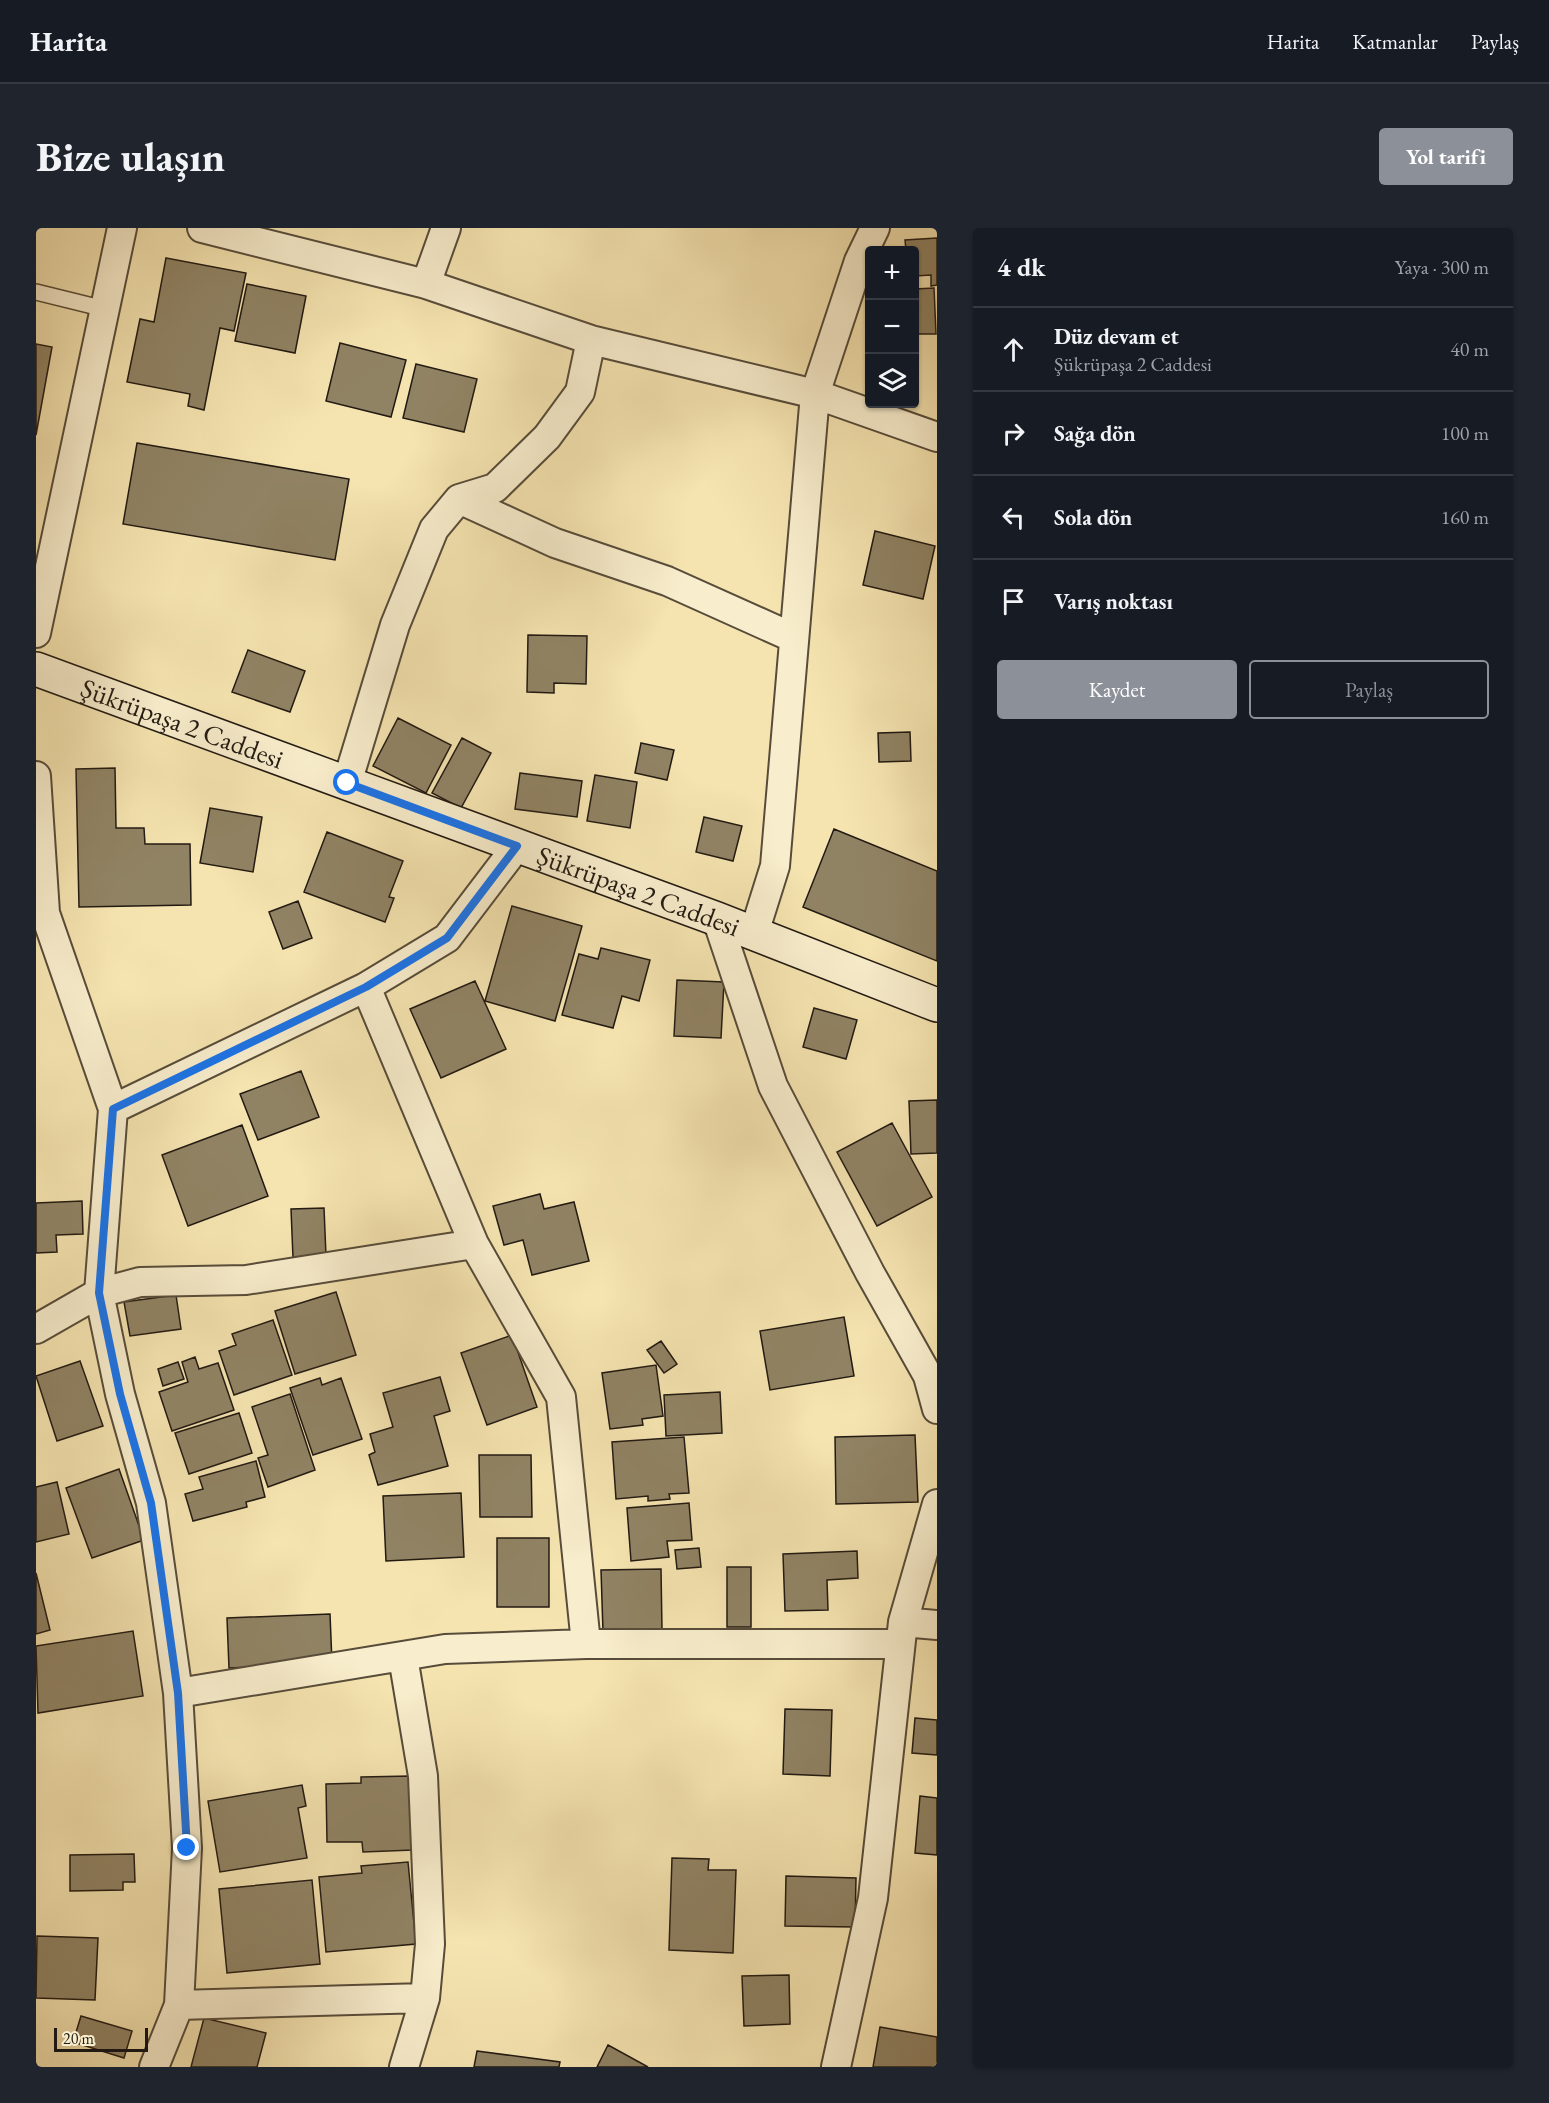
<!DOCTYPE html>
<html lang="tr">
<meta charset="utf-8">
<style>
:root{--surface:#171b24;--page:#20242c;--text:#f1f3f6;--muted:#9ea1a6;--line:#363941;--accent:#8c9099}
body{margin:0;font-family:"EB Garamond",serif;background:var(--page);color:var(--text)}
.controls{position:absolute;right:18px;top:18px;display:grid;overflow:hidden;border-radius:6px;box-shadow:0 2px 4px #0004}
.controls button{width:54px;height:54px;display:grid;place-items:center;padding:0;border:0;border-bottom:2px solid var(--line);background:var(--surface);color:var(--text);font:30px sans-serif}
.scale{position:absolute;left:18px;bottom:15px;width:94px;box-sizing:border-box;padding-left:6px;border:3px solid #221a12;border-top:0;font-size:16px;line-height:21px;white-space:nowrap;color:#221a12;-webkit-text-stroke:4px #f8edcc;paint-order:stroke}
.stop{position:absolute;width:18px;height:18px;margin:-14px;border:4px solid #1a73e8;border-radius:50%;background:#fff}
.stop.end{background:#1a73e8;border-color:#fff;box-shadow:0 2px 6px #0008}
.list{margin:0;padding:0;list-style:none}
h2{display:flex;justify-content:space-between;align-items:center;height:78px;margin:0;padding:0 24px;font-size:26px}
h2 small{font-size:20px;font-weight:400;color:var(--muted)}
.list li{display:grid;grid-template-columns:39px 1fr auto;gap:18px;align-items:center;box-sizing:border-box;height:84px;padding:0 24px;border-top:2px solid var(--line)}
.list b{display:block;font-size:22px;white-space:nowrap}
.list p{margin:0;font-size:20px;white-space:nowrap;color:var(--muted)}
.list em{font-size:20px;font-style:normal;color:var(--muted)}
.actions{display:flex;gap:12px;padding:18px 24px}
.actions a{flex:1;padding:14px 0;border:2px solid var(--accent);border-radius:6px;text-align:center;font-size:21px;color:var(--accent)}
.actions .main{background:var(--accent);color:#fff}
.icon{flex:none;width:33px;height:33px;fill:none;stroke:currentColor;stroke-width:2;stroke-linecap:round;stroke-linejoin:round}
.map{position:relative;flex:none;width:901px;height:1839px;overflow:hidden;border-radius:6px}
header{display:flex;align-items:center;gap:36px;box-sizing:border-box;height:84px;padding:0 30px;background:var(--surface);border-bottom:2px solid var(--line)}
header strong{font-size:28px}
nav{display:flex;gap:33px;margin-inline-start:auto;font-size:21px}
.intro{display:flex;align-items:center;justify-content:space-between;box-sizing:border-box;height:144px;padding:0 36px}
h1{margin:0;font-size:42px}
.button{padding:15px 27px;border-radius:6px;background:var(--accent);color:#fff;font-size:21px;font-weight:700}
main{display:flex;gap:36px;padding:0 36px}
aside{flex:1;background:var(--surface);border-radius:6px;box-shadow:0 2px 4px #0004}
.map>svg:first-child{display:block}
</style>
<header>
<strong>Harita</strong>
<nav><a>Harita</a><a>Katmanlar</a><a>Paylaş</a></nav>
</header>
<div class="intro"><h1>Bize ulaşın</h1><a class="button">Yol tarifi</a></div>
<main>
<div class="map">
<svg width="901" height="1839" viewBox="0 0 901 1839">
<rect width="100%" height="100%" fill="#f5e4b0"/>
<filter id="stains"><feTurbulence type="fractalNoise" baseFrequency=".00333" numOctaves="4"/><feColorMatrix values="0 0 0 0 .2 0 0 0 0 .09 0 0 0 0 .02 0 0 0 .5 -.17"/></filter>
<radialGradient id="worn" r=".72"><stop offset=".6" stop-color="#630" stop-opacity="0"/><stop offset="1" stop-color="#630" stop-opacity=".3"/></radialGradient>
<path fill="#908364" stroke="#221a12" stroke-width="1.5" d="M 901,10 L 901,57 L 895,58 L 895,47 L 879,48 L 879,22 L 870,22 L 869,12 Z
M 130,30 L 210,45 L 198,103 L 184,100 L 168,182 L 152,178 L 154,166 L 91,154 L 104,91 L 118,94 Z
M 211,56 L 270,68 L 259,125 L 199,113 Z
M 898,60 L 900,106 L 879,106 L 879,61 Z
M 304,115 L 370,132 L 355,189 L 290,173 Z
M 0,116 L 16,119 L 0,207 Z
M 380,136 L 441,151 L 428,204 L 367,190 Z
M 101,215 L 313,251 L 299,332 L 87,296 Z
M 839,303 L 899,318 L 887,371 L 827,357 Z
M 492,407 L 551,408 L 550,456 L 518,455 L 518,465 L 491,464 Z
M 212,422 L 269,443 L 254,484 L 196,464 Z
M 362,490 L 415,517 L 390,565 L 337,538 Z
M 874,504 L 875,533 L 843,534 L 842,505 Z
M 426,510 L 455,525 L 425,580 L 396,565 Z
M 605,515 L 638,522 L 631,552 L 599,545 Z
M 79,540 L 80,600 L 108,600 L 109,616 L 154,616 L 155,677 L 43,679 L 40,541 Z
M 484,545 L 546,553 L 541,589 L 479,581 Z
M 559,547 L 601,554 L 594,600 L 551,593 Z
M 174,580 L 226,589 L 217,644 L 164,635 Z
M 668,589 L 706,598 L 697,633 L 660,624 Z
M 798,601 L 901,643 L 901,733 L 767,679 Z
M 291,604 L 367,633 L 353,669 L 358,670 L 349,694 L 268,664 Z
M 262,673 L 276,710 L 247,721 L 233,684 Z
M 476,678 L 546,698 L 519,793 L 449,773 Z
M 565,720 L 614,732 L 603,773 L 586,768 L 577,800 L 526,787 L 543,726 L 562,731 Z
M 641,752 L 688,754 L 685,810 L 638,808 Z
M 439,753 L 470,821 L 405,850 L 374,781 Z
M 778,780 L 821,792 L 810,831 L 767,819 Z
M 265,843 L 283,889 L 222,912 L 204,866 Z
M 901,872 L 901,925 L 875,926 L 873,873 Z
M 856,895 L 896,969 L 841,998 L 801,924 Z
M 206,897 L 232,968 L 152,998 L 126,927 Z
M 504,966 L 508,981 L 538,974 L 553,1033 L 496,1047 L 487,1012 L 468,1017 L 457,978 Z
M 46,973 L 47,1006 L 20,1007 L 21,1024 L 0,1025 L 0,975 Z
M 288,980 L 290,1028 L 257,1030 L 255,981 Z
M 300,1064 L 320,1127 L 259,1146 L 239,1083 Z
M 140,1067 L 145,1101 L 94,1108 L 88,1074 Z
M 808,1089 L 818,1148 L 734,1162 L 724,1103 Z
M 237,1092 L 256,1147 L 198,1167 L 183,1123 L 200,1117 L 196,1106 Z
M 476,1107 L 501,1179 L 451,1197 L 425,1125 Z
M 625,1113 L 641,1136 L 628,1145 L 611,1122 Z
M 159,1129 L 163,1141 L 182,1135 L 198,1182 L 136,1203 L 123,1164 L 152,1154 L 146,1134 Z
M 44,1133 L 67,1198 L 21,1213 L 0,1148 Z
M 142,1134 L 148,1151 L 127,1158 L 122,1141 Z
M 620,1137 L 627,1188 L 606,1191 L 607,1197 L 574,1201 L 566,1145 Z
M 404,1149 L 414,1183 L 398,1188 L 412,1238 L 342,1257 L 333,1227 L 339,1224 L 334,1206 L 357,1199 L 347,1165 Z
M 284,1150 L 286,1157 L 305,1150 L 326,1211 L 277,1227 L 254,1160 Z
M 684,1164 L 686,1205 L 630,1208 L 628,1167 Z
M 254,1166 L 279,1242 L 232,1259 L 222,1230 L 232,1227 L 216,1179 Z
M 203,1185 L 216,1225 L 153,1246 L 139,1205 Z
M 879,1207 L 882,1274 L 800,1276 L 799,1209 Z
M 648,1209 L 653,1265 L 633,1266 L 634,1271 L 612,1273 L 612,1268 L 580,1271 L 576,1214 Z
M 443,1227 L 495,1227 L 496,1289 L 444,1289 Z
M 220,1233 L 229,1269 L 210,1274 L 211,1279 L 157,1293 L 149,1266 L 167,1261 L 163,1249 Z
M 83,1241 L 108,1312 L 56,1330 L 30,1260 Z
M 21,1254 L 33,1306 L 0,1314 L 0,1259 Z
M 425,1265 L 428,1329 L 350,1333 L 347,1268 Z
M 653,1275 L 656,1312 L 631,1313 L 633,1329 L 595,1333 L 591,1280 Z
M 461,1310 L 513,1310 L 513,1379 L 461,1379 Z
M 663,1320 L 665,1339 L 641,1341 L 639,1322 Z
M 821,1323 L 822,1350 L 791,1352 L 792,1382 L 749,1383 L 747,1326 Z
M 691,1339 L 715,1339 L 715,1399 L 691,1399 Z
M 625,1341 L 626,1402 L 567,1404 L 565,1342 Z
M 0,1345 L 14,1402 L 0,1406 Z
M 294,1386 L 296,1435 L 193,1440 L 191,1390 Z
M 97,1403 L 107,1468 L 2,1485 L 0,1418 Z
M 749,1481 L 796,1482 L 794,1548 L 747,1546 Z
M 879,1490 L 901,1492 L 901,1527 L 876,1525 Z
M 374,1548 L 377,1622 L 327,1624 L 326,1614 L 291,1614 L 290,1556 L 325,1555 L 325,1549 Z
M 266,1557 L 270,1578 L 262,1580 L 271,1630 L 184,1644 L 172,1573 Z
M 884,1568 L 901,1570 L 901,1627 L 879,1625 Z
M 98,1626 L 99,1654 L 87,1654 L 87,1662 L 34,1663 L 34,1627 Z
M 636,1630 L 673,1631 L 672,1642 L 700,1642 L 697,1725 L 633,1722 Z
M 372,1634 L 380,1716 L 290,1724 L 283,1649 L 326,1645 L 325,1638 Z
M 750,1648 L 820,1650 L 819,1699 L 749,1698 Z
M 276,1652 L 284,1736 L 191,1745 L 183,1661 Z
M 1,1708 L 62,1710 L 59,1772 L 0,1770 Z
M 753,1747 L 754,1796 L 708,1798 L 706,1748 Z
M 45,1788 L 96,1803 L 88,1830 L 37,1814 Z
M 168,1790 L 230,1805 L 221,1839 L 155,1839 Z
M 844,1799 L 901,1809 L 901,1839 L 837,1839 Z
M 572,1817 L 612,1839 L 561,1839 Z
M 441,1823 L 524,1834 L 523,1839 L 438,1839 Z"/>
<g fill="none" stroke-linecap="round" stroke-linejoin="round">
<defs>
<path id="lane" d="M 0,64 L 69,81"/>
<path id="street" d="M 166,0 L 390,56 L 555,112 L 779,166 L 901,209
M 390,56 L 410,0
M 423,271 L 519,315 L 631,353 L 758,410
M 0,405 L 86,0
M 0,548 L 9,685 L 77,881 L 63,1065 L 84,1166 L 115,1275 L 142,1465 L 151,1620 L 143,1777 L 118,1839
M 311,555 L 359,397 L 398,301 L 423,271 L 459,260 L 511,209 L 544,164 L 555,112
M 681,691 L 737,858 L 834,1045 L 892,1148 L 901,1181
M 718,705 L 739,638 L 779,166 L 823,33 L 839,0
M 330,759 L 438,1016 L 525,1169 L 550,1416
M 77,881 L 330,759 L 411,710 L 481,618
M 0,1101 L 63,1065 L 104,1054 L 210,1052 L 438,1016
M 867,1394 L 901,1397
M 367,1429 L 387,1548 L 394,1716 L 389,1770 L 368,1839
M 142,1465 L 409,1421 L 550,1416 L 864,1416
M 143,1777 L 389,1770
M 800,1839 L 837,1670 L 867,1394 L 901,1276"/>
<g id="secondary">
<path id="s1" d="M 0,441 L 681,691 L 901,777"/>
</g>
</defs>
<use href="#lane" stroke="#574c3a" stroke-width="18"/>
<use href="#street" stroke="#574c3a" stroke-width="32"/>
<use href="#secondary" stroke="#221a12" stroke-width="36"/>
<use href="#lane" stroke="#f8edcc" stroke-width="15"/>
<use href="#street" stroke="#f8edcc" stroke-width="28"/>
<use href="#secondary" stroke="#f8edcc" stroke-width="33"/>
</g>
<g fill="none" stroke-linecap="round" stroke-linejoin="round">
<path stroke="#1a73e8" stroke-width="8" d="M 151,1620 L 142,1465 L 115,1275 L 84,1166 L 63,1065 L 77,881 L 330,759 L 411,710 L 481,618 L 311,555"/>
</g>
<g text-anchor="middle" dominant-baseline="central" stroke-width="5" stroke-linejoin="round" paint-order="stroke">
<g font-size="27" fill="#221a12" stroke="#f8edcc">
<text stroke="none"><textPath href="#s1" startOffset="156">Şükrüpaşa 2 Caddesi</textPath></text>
<text stroke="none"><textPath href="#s1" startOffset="642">Şükrüpaşa 2 Caddesi</textPath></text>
</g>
</g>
<rect width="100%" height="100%" filter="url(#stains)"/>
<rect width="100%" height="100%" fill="url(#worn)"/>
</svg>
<div class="controls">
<button>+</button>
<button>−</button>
<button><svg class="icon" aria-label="layers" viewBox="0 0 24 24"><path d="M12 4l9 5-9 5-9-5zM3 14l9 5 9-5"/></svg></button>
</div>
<div class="scale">20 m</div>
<div class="stop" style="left:311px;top:555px"></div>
<div class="stop end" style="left:151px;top:1620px"></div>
</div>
<aside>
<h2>4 dk<small>Yaya · 300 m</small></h2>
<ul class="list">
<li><svg class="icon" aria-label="ahead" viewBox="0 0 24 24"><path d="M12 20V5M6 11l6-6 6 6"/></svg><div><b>Düz devam et</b><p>Şükrüpaşa 2 Caddesi</p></div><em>40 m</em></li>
<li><svg class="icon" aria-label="right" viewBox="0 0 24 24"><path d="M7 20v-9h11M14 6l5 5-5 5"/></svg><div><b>Sağa dön</b></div><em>100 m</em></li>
<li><svg class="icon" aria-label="left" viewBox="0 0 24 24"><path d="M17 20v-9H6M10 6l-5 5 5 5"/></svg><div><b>Sola dön</b></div><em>160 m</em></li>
<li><svg class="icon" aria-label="arrive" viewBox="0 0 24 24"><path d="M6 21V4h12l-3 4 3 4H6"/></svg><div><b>Varış noktası</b></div></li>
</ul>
<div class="actions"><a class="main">Kaydet</a><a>Paylaş</a></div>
</aside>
</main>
